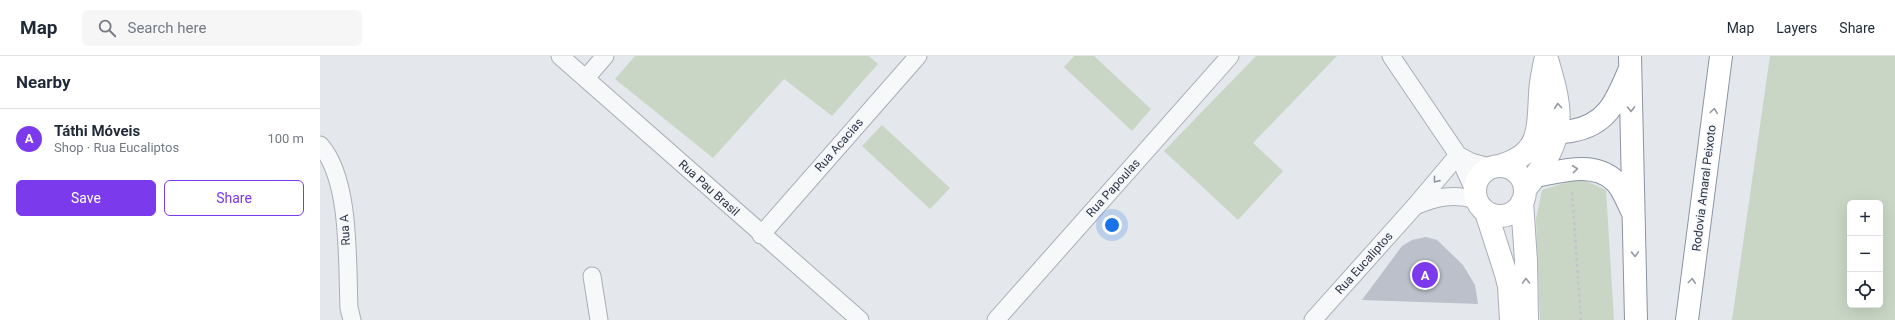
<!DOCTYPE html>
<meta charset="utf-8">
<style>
:root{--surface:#fff;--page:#f6f6f7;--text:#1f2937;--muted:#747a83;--line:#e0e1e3;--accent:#7c3aed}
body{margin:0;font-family:Roboto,sans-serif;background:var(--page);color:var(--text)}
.controls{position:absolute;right:12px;bottom:12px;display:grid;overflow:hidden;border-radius:6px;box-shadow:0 4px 16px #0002}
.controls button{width:36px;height:36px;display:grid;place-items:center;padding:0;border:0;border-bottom:1px solid var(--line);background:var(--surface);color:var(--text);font:20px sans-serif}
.you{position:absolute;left:792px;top:169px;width:14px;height:14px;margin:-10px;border:3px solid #fff;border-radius:50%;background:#1a73e8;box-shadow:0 0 0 6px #1a73e833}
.badge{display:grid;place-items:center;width:26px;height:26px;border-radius:50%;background:var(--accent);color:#fff;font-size:13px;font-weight:700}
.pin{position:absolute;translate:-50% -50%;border:2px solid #fff;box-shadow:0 1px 4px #0006}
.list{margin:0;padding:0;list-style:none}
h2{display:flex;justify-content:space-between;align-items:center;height:52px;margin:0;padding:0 16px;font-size:17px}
h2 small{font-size:13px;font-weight:400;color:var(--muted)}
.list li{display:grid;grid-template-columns:26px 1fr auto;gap:12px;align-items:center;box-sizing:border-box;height:60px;padding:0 16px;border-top:1px solid var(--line)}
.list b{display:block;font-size:15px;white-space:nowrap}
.list p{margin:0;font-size:13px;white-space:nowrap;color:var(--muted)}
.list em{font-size:13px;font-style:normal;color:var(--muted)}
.actions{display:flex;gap:8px;padding:12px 16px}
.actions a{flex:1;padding:9px 0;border:1px solid var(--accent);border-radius:6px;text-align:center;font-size:14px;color:var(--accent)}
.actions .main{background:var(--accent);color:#fff}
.icon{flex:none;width:22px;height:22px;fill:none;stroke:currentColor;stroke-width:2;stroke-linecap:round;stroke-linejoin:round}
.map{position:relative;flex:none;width:1575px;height:264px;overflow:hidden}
header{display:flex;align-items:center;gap:24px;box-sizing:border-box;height:56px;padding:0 20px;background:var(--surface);border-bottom:1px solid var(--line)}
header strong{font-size:19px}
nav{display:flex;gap:22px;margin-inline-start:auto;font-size:14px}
.search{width:280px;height:36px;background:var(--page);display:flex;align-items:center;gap:10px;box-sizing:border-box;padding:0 14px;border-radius:6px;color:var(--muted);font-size:15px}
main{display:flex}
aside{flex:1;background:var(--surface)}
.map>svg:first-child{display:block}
</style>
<header>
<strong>Map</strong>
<div class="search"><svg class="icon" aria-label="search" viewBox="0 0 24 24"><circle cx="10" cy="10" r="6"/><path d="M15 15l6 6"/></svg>Search here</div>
<nav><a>Map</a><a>Layers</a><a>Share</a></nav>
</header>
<main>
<aside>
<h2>Nearby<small></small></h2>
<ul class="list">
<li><span class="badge">A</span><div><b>Táthi Móveis</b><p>Shop · Rua Eucaliptos</p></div><em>100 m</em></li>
</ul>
<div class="actions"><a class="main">Save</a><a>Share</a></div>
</aside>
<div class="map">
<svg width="1575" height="264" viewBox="0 0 1575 264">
<rect width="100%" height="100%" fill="#e4e7ec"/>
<path fill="#c9d6c5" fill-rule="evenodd" d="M 315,0 L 549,0 L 558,8 L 512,60 L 464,23 L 393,102 L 295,23 Z
M 754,0 L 774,0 L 831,53 L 812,75 L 744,11 Z
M 936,0 L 1017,0 L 933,87 L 963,115 L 918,164 L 844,95 Z
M 1450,0 L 1575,0 L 1575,264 L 1412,264 ZM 1530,147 L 1560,147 L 1560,249 L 1530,249 Z
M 562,69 L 630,132 L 610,153 L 542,90 Z
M 1260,122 L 1286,134 L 1294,264 L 1220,264 L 1216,163 L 1222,134 Z"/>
<path fill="#bbc0ca" d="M 1106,181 L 1117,184 L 1143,209 L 1155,229 L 1158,248 L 1042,244 L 1082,190 L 1092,184 Z"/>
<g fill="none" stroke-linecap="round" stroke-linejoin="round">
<defs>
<path id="minor" d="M 240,0 L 540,264
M 1071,0 L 1138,99 L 1155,136
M 266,22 L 285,0
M 0,89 C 31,123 27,207 29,252 L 32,264
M 1138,99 L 1151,106 L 1172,112
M 1095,150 C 1116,141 1134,137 1156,144
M 441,179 L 598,0
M 272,220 L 279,264
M 676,264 L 910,0
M 993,264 L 1095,150 L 1138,99"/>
<path id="secondary" d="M 1179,110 C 1220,99 1218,75 1220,39 C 1220,27 1223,16 1225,5
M1155 135a25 25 0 1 1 50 0a25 25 0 1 1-50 0Z
M 1207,131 C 1247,80 1244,59 1226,0
M 1202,146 L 1206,205 L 1207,264
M 1166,156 L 1186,218 L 1189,230 L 1191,264"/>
<path id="trunk" d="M 1310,0 L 1316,264
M 1213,87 C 1226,78 1237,77 1251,75 C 1287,69 1296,46 1309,15
M 1216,120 C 1242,115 1274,105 1295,125 C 1303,133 1307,145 1312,155
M 1367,264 L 1401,0"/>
</defs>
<use href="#minor" stroke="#a9aeb7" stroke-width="19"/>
<use href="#secondary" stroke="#a9aeb7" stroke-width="24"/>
<use href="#trunk" stroke="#8b94a3" stroke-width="24"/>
<path stroke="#c2c5cb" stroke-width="2.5" stroke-dasharray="3 3" stroke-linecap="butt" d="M 1252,136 L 1261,264"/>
<use href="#minor" stroke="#f7f8fa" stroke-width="17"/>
<use href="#secondary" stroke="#fff" stroke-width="22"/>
<use href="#trunk" stroke="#fff" stroke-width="22"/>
</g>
<defs><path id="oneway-chevron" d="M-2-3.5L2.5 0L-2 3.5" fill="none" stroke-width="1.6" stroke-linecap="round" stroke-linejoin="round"/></defs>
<g stroke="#959aa2">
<use href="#oneway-chevron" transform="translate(1238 50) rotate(-95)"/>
<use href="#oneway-chevron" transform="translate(1311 53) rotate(89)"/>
<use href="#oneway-chevron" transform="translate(1394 55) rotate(-83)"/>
<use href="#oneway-chevron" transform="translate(1255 113) rotate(-6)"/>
<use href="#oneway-chevron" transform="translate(1315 198) rotate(88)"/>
<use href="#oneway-chevron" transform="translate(1206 225) rotate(-91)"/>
<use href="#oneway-chevron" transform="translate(1372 225) rotate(-83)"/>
</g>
<use stroke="#9196a0" href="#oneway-chevron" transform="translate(1116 124) rotate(129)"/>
<g text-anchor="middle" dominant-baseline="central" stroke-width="3" stroke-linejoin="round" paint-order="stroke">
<g font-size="12" fill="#2b3445" stroke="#f4f6f9">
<text transform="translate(519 89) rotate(-49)">Rua Acacias</text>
<text transform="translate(389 132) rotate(42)">Rua Pau Brasil</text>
<text transform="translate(793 132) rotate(-48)">Rua Papoulas</text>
<text transform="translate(1384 132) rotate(-83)">Rodovia Amaral Peixoto</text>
<text transform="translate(25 174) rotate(-94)">Rua A</text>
<text transform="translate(1044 207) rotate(-48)">Rua Eucaliptos</text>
</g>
</g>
</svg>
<div class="controls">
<button>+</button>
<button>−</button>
<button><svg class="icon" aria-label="locate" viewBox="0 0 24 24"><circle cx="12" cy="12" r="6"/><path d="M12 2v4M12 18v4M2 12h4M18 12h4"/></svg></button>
</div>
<div class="you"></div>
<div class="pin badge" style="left:1105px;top:219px">A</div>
</div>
</main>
